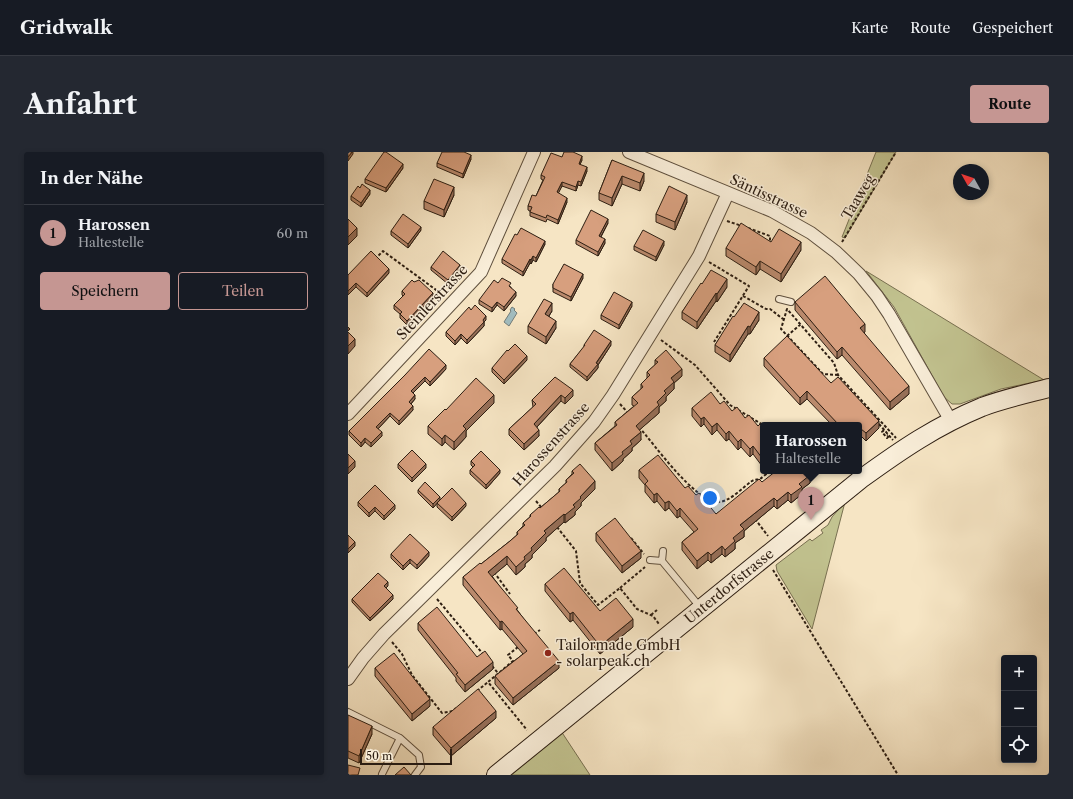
<!DOCTYPE html>
<html lang="de">
<meta charset="utf-8">
<style>
:root{--surface:#171b24;--page:#242831;--text:#f1f3f6;--muted:#9ea1a6;--line:#363941;--accent:#c59692}
body{margin:0;font-family:"Libre Caslon Text",serif;background:var(--page);color:var(--text)}
.controls{position:absolute;right:12px;bottom:12px;display:grid;overflow:hidden;border-radius:4px;box-shadow:0 2px 6px #0003}
.controls button{width:36px;height:36px;display:grid;place-items:center;padding:0;border:0;border-bottom:1px solid var(--line);background:var(--surface);color:var(--text);font:20px sans-serif}
.compass{position:absolute;left:605px;top:12px;width:36px;height:36px;border-radius:50%;background:var(--surface);box-shadow:0 2px 6px #0003;rotate:310deg}
.scale{position:absolute;left:12px;bottom:10px;width:92px;box-sizing:border-box;padding-left:4px;border:2px solid #2d1e12;border-top:0;font-size:11px;line-height:14px;white-space:nowrap;color:#2d1e12;-webkit-text-stroke:3px #f9eed9;paint-order:stroke}
.you{position:absolute;left:362px;top:346px;width:14px;height:14px;margin:-10px;border:3px solid #fff;border-radius:50%;background:#1a73e8;box-shadow:0 0 0 6px #1a73e833}
.badge{display:grid;place-items:center;width:26px;height:26px;border-radius:50%;background:var(--accent);color:#111;font-size:13px;font-weight:700}
.pin{position:absolute;translate:-50% -33px;filter:drop-shadow(0 1px 2px #0008)}
.pin::after{content:'';position:absolute;top:21px;width:14px;height:12px;background:inherit;clip-path:polygon(0 0,100% 0,50% 100%)}
.popup{position:absolute;left:412px;top:270px;width:102px;height:52px;box-sizing:border-box;display:grid;place-content:center;border-radius:4px;background:var(--surface);filter:drop-shadow(0 1px 3px #0005);font-size:13px;white-space:nowrap;color:var(--muted)}
.popup b{font-size:15px;color:var(--text)}
.popup::after{content:'';position:absolute;left:50%;top:100%;margin-left:-8px;border:8px solid transparent;border-top-color:var(--surface)}
.list{margin:0;padding:0;list-style:none}
h2{display:flex;justify-content:space-between;align-items:center;height:52px;margin:0;padding:0 16px;font-size:17px}
h2 small{font-size:13px;font-weight:400;color:var(--muted)}
.list li{display:grid;grid-template-columns:26px 1fr auto;gap:12px;align-items:center;box-sizing:border-box;height:56px;padding:0 16px;border-top:1px solid var(--line)}
.list b{display:block;font-size:15px;white-space:nowrap}
.list p{margin:0;font-size:13px;white-space:nowrap;color:var(--muted)}
.list em{font-size:13px;font-style:normal;color:var(--muted)}
.actions{display:flex;gap:8px;padding:12px 16px}
.actions a{flex:1;padding:9px 0;border:1px solid var(--accent);border-radius:4px;text-align:center;font-size:14px;color:var(--accent)}
.actions .main{background:var(--accent);color:#111}
.icon{flex:none;width:22px;height:22px;fill:none;stroke:currentColor;stroke-width:2;stroke-linecap:round;stroke-linejoin:round}
.map{position:relative;flex:none;width:701px;height:623px;overflow:hidden;border-radius:4px}
header{display:flex;align-items:center;gap:24px;box-sizing:border-box;height:56px;padding:0 20px;background:var(--surface);border-bottom:1px solid var(--line)}
header strong{font-size:19px}
nav{display:flex;gap:22px;margin-inline-start:auto;font-size:14px}
.intro{display:flex;align-items:center;justify-content:space-between;box-sizing:border-box;height:96px;padding:0 24px}
h1{margin:0;font-size:28px}
.button{padding:10px 18px;border-radius:4px;background:var(--accent);color:#111;font-size:14px;font-weight:700}
main{display:flex;gap:24px;padding:0 24px}
aside{flex:1;background:var(--surface);border-radius:4px;box-shadow:0 2px 6px #0003}
.map>svg:first-child{display:block}
</style>
<header>
<strong>Gridwalk</strong>
<nav><a>Karte</a><a>Route</a><a>Gespeichert</a></nav>
</header>
<div class="intro"><h1>Anfahrt</h1><a class="button">Route</a></div>
<main>
<aside>
<h2>In der Nähe<small></small></h2>
<ul class="list">
<li><span class="badge">1</span><div><b>Harossen</b><p>Haltestelle</p></div><em>60 m</em></li>
</ul>
<div class="actions"><a class="main">Speichern</a><a>Teilen</a></div>
</aside>
<div class="map">
<svg width="701" height="623" viewBox="0 0 701 623">
<rect width="100%" height="100%" fill="#f6e5c4"/>
<filter id="stains"><feTurbulence type="fractalNoise" baseFrequency=".005" numOctaves="4"/><feColorMatrix values="0 0 0 0 .2 0 0 0 0 .09 0 0 0 0 .02 0 0 0 .5 -.17"/></filter>
<radialGradient id="worn" r=".72"><stop offset=".6" stop-color="#630" stop-opacity="0"/><stop offset="1" stop-color="#630" stop-opacity=".3"/></radialGradient>
<path fill="#c2c390" stroke="#787051" d="M 528,0 L 548,0 L 497,86 L 494,85 Z
M 518,119 L 696,228 L 653,237 L 612,252 L 604,252 L 596,245 L 546,155 Z
M 497,350 L 464,477 L 429,419 L 428,413 L 462,387 L 464,389 L 475,381 L 473,378 L 480,373 L 484,365 Z
M 213,579 L 242,623 L 160,623 Z"/>
<path fill="#a1bcbf" stroke="#737d7a" d="M 164,155 L 167,157 L 166,158 L 169,161 L 161,174 L 156,170 L 163,159 L 162,158 Z"/>
<g fill="none" stroke-linecap="round" stroke-linejoin="round">
<defs>
<path id="lane" d="M 431,147 L 443,150
M 315,399 L 314,409 L 352,455
M 302,408 L 314,409
M 0,560 L 52,586 L 34,622
M 52,586 L 71,603 L 73,615 L 67,623"/>
<path id="street" d="M 281,0 L 424,59 L 463,81 L 488,100 L 511,122 L 529,144 L 541,162 L 603,269
M 0,262 L 133,120 L 186,0
M 0,527 L 15,506 L 36,482 L 207,314 L 246,270 L 265,243 L 351,104 L 380,41"/>
<g id="secondary">
<path id="s1" d="M 148,623 L 513,327 C 553,298 588,274 634,255 C 655,247 678,242 701,236"/>
</g>
</defs>
<use href="#lane" stroke="#5f503e" stroke-width="8"/>
<use href="#street" stroke="#5f503e" stroke-width="14"/>
<use href="#secondary" stroke="#2d1e12" stroke-width="20"/>
<path stroke="#2d1e12" stroke-width="2" stroke-dasharray="3 2" stroke-linecap="butt" d="M 379,69 L 394,74
M 400,76 L 422,84 L 422,91
M 494,90 L 548,0
M 27,107 L 35,99 L 95,143
M 361,110 L 401,134 L 366,190
M 395,144 L 418,157 L 422,157 L 435,167
M 439,184 L 453,172
M 313,188 L 347,213 L 382,253 L 415,273
M 490,223 L 475,222 L 433,177 L 439,157 L 486,211 L 490,223 L 548,286
M 272,252 L 281,262
M 531,272 L 545,288
M 291,275 C 306,292 347,350 370,350 C 382,350 395,335 404,329 C 407,327 409,328 412,327 C 415,325 419,321 422,319
M 536,278 L 534,280 L 539,286 L 541,284 L 539,283
M 188,349 L 194,356
M 407,367 L 420,384
M 209,375 L 228,399 L 232,431 L 250,453 L 272,436 L 289,457 L 305,464 L 311,472
M 283,386 L 296,402
M 425,418 L 550,623
M 146,420 L 162,442
M 272,436 L 297,415
M 89,447 L 135,502
M 303,463 L 309,458
M 186,482 L 192,478
M 44,490 L 54,502 L 64,523 L 94,561 L 105,559 L 108,556
M 170,495 L 160,503 L 165,509 L 140,530 L 179,578
M 144,514 L 150,521
M 129,539 L 140,530"/>
<use href="#lane" stroke="#f9eed9" stroke-width="6"/>
<use href="#street" stroke="#f9eed9" stroke-width="12"/>
<use href="#secondary" stroke="#f9eed9" stroke-width="18"/>
</g>
<path fill="#b9896c" stroke="#2d1e12" d="M 214,5 L 234,8 L 232,12 L 239,19 L 233,34 L 230,33 L 228,39 L 214,34 L 210,41 L 219,50 L 210,72 L 199,67 L 198,70 L 182,64 L 182,59 L 180,58 L 180,54 L 188,44 L 195,28 L 193,27 L 193,23 Z
M 123,7 L 115,26 L 89,15 L 89,11 Z
M 264,8 L 296,29 L 292,39 L 274,32 L 264,54 L 251,48 L 251,41 Z
M 55,16 L 38,40 L 17,31 L 17,27 Z
M 22,42 L 13,55 L 3,48 L 3,44 Z
M 106,43 L 96,65 L 76,57 L 76,49 Z
M 339,50 L 327,78 L 308,70 L 308,62 Z
M 260,71 L 253,85 L 257,91 L 250,104 L 228,92 L 228,88 Z
M 73,78 L 60,96 L 43,83 L 43,79 Z
M 423,90 L 453,98 L 433,130 L 412,117 L 408,123 L 378,104 L 378,96 Z
M 197,92 L 188,110 L 185,108 L 183,112 L 182,111 L 175,124 L 154,111 L 154,107 Z
M 316,93 L 308,109 L 286,98 L 286,94 Z
M 83,115 L 112,117 L 100,132 L 83,118 Z
M 41,121 L 19,145 L 8,135 L 0,143 L 0,123 Z
M 235,126 L 223,149 L 205,140 L 205,132 Z
M 150,131 L 163,135 L 163,136 L 168,144 L 156,159 L 149,153 L 144,160 L 131,152 L 131,148 Z
M 354,132 L 379,135 L 369,150 L 368,149 L 349,177 L 334,167 L 334,160 Z
M 54,139 L 85,145 L 59,173 L 52,166 L 52,162 L 46,157 L 46,153 L 55,144 L 54,143 Z
M 447,150 L 517,180 L 516,181 L 561,242 L 542,258 L 494,203 L 489,207 L 447,158 Z
M 284,154 L 271,177 L 253,167 L 253,163 Z
M 123,158 L 138,168 L 136,170 L 136,174 L 119,192 L 113,186 L 107,193 L 98,184 L 98,180 Z
M 204,159 L 201,164 L 208,176 L 198,192 L 180,181 L 180,174 Z
M 386,165 L 411,168 L 402,182 L 400,182 L 382,210 L 367,200 L 367,193 Z
M 236,193 L 263,193 L 250,213 L 250,216 L 239,229 L 222,215 L 222,212 L 236,195 Z
M 416,206 L 483,231 L 531,276 L 518,289 L 513,284 L 511,273 L 484,273 L 459,247 L 452,253 L 416,214 Z
M 179,208 L 156,232 L 144,220 L 144,216 Z
M 307,208 L 334,224 L 326,231 L 326,237 L 318,245 L 318,249 L 311,255 L 311,261 L 291,278 L 293,288 L 284,296 L 284,299 L 275,307 L 275,309 L 264,319 L 247,298 L 247,291 L 267,274 L 267,270 L 286,254 L 284,253 L 284,245 L 293,237 L 293,232 L 299,226 L 299,220 L 307,213 Z
M 98,217 L 82,234 L 77,229 L 65,241 L 67,247 L 63,252 L 65,258 L 51,273 L 42,264 L 30,277 L 34,284 L 23,295 L 17,290 L 13,295 L 1,283 L 1,279 L 57,223 Z
M 207,225 L 225,244 L 217,252 L 213,249 L 189,275 L 191,284 L 176,298 L 161,283 L 161,277 L 185,255 L 184,248 Z
M 146,251 L 118,279 L 118,285 L 106,298 L 97,290 L 94,294 L 80,282 L 80,274 L 98,258 Z
M 372,252 L 410,274 L 415,275 L 415,313 L 414,314 L 405,302 L 402,305 L 393,295 L 390,298 L 381,287 L 378,289 L 369,278 L 364,283 L 356,272 L 353,275 L 344,264 L 344,256 Z
M 123,309 L 152,321 L 138,337 L 122,322 L 122,318 L 125,315 L 123,313 Z
M 50,312 L 78,316 L 64,330 L 50,316 Z
M 291,318 L 337,336 L 348,343 L 368,362 L 414,330 L 462,325 L 462,331 L 454,337 L 454,342 L 443,351 L 440,348 L 429,357 L 426,354 L 396,379 L 396,385 L 387,391 L 387,397 L 377,405 L 374,402 L 363,411 L 360,408 L 349,417 L 334,398 L 334,390 L 346,380 L 332,364 L 329,366 L 321,356 L 317,359 L 309,349 L 306,351 L 297,340 L 297,333 L 291,326 Z
M 224,319 L 247,337 L 233,351 L 233,354 L 227,360 L 227,363 L 217,371 L 216,370 L 198,386 L 198,389 L 184,403 L 184,406 L 177,412 L 177,415 L 168,423 L 159,412 L 144,424 L 170,459 L 211,516 L 165,553 L 147,532 L 147,524 L 175,502 L 154,477 L 152,478 L 115,433 L 115,425 L 133,412 L 162,389 L 169,383 L 169,380 L 175,374 L 175,371 L 182,365 L 182,363 L 192,356 L 211,340 L 211,337 L 218,331 L 218,328 L 224,322 Z
M 70,338 L 92,348 L 118,354 L 104,369 L 89,355 L 89,351 L 85,356 L 70,341 Z
M 10,350 L 47,357 L 36,368 L 27,359 L 21,365 L 10,354 Z
M 248,381 L 293,406 L 274,421 L 248,389 Z
M 43,402 L 81,404 L 69,417 L 62,411 L 55,418 L 43,406 Z
M 197,432 L 252,459 L 285,475 L 252,502 L 225,468 L 222,470 L 197,439 Z
M 40,434 L 38,436 L 45,447 L 22,469 L 4,450 L 4,447 Z
M 70,471 L 129,505 L 145,517 L 117,540 L 108,529 L 108,526 L 70,478 Z
M 27,516 L 82,554 L 64,569 L 27,524 Z
M 0,564 L 24,582 L 11,611 L 0,606 Z
M 148,566 L 103,604 L 85,583 L 85,575 Z"/>
<path fill="#966f58" stroke="#2d1e12" d="M 4,0 L 5,0 L 5,2 L 0,9 L 0,5 Z
M 123,3 L 123,7 L 115,26 L 115,22 Z
M 234,4 L 234,8 L 231,15 L 231,12 Z
M 55,12 L 55,16 L 38,40 L 38,36 Z
M 239,15 L 239,19 L 233,34 L 233,30 Z
M 296,21 L 296,29 L 292,39 L 292,31 Z
M 274,24 L 274,32 L 264,54 L 264,46 Z
M 230,29 L 230,33 L 228,39 L 228,35 Z
M 214,30 L 214,34 L 209,44 L 209,40 Z
M 106,35 L 106,43 L 96,65 L 96,58 Z
M 22,38 L 22,42 L 13,55 L 13,51 Z
M 339,43 L 339,50 L 327,78 L 327,70 Z
M 219,46 L 219,50 L 210,72 L 210,68 Z
M 260,67 L 260,71 L 251,88 L 251,84 Z
M 73,75 L 73,78 L 60,96 L 60,92 Z
M 9,76 L 9,84 L 0,93 L 0,85 Z
M 257,87 L 257,91 L 250,104 L 250,100 Z
M 197,89 L 197,92 L 188,110 L 188,106 Z
M 316,89 L 316,93 L 308,109 L 308,105 Z
M 453,90 L 453,98 L 433,130 L 433,122 Z
M 185,104 L 185,108 L 183,112 L 183,108 Z
M 182,107 L 182,111 L 175,124 L 175,120 Z
M 412,109 L 412,117 L 408,123 L 408,115 Z
M 112,113 L 112,117 L 100,132 L 100,128 Z
M 41,117 L 41,121 L 19,145 L 19,141 Z
M 235,122 L 235,126 L 223,149 L 223,145 Z
M 379,127 L 379,135 L 369,150 L 369,142 Z
M 8,131 L 8,135 L 0,143 L 0,139 Z
M 168,140 L 168,144 L 156,159 L 156,155 Z
M 85,141 L 85,145 L 59,173 L 59,169 Z
M 368,141 L 368,149 L 349,177 L 349,170 Z
M 149,150 L 149,153 L 144,160 L 144,156 Z
M 284,150 L 284,154 L 271,177 L 271,173 Z
M 204,151 L 204,159 L 197,170 L 197,162 Z
M 411,160 L 411,168 L 402,182 L 402,175 Z
M 138,164 L 138,168 L 136,170 L 136,174 L 119,192 L 119,188 Z
M 208,169 L 208,176 L 198,192 L 198,185 Z
M 517,172 L 517,180 L 512,184 L 512,176 Z
M 400,174 L 400,182 L 382,210 L 382,203 Z
M 113,182 L 113,186 L 107,193 L 107,189 Z
M 7,187 L 7,194 L 0,202 L 0,194 Z
M 263,189 L 263,193 L 250,213 L 250,216 L 239,229 L 239,225 Z
M 494,195 L 494,203 L 489,207 L 489,200 Z
M 179,204 L 179,208 L 156,232 L 156,228 Z
M 98,213 L 98,217 L 82,234 L 82,230 Z
M 334,217 L 334,224 L 326,231 L 326,237 L 318,245 L 318,249 L 311,255 L 311,261 L 288,281 L 288,274 L 309,250 L 316,239 L 323,226 Z
M 77,225 L 77,229 L 63,243 L 63,239 Z
M 561,234 L 561,242 L 542,258 L 542,250 Z
M 225,238 L 225,244 L 217,252 L 217,246 Z
M 459,239 L 459,247 L 452,253 L 452,246 Z
M 67,243 L 67,247 L 61,254 L 61,250 Z
M 146,243 L 146,251 L 118,279 L 118,285 L 106,298 L 106,290 L 115,274 Z
M 213,243 L 213,249 L 186,278 L 186,272 Z
M 65,254 L 65,258 L 51,273 L 51,269 Z
M 42,261 L 42,264 L 28,279 L 28,275 Z
M 356,265 L 356,272 L 353,275 L 353,267 Z
M 531,269 L 531,276 L 518,289 L 518,281 Z
M 369,271 L 369,278 L 364,283 L 364,275 Z
M 513,277 L 513,284 L 511,286 L 511,279 Z
M 191,278 L 191,284 L 176,298 L 176,292 Z
M 381,279 L 381,287 L 378,289 L 378,282 Z
M 34,280 L 34,284 L 23,295 L 23,291 Z
M 293,280 L 293,288 L 284,296 L 284,299 L 275,307 L 275,309 L 264,319 L 264,311 L 282,289 Z
M 97,283 L 97,290 L 94,294 L 94,287 Z
M 17,286 L 17,290 L 13,295 L 13,291 Z
M 393,287 L 393,295 L 390,298 L 390,290 Z
M 405,294 L 405,302 L 402,305 L 402,297 Z
M 415,305 L 415,313 L 414,314 L 414,306 Z
M 7,309 L 7,315 L 0,322 L 0,316 Z
M 78,312 L 78,316 L 64,330 L 64,326 Z
M 152,318 L 152,321 L 138,337 L 138,333 Z
M 459,319 L 469,319 L 462,325 L 462,331 L 454,337 L 454,342 L 443,351 L 443,343 Z
M 247,329 L 247,337 L 233,351 L 233,354 L 227,360 L 227,363 L 217,371 L 217,363 L 232,345 Z
M 440,340 L 440,348 L 429,357 L 429,349 Z
M 309,341 L 309,349 L 306,351 L 306,343 Z
M 92,345 L 92,348 L 85,356 L 85,352 Z
M 426,346 L 426,354 L 396,379 L 396,385 L 387,391 L 387,397 L 377,405 L 377,398 L 392,373 Z
M 321,349 L 321,356 L 317,359 L 317,351 Z
M 118,351 L 118,354 L 104,369 L 104,365 Z
M 47,353 L 47,357 L 36,368 L 36,364 Z
M 27,355 L 27,359 L 21,365 L 21,361 Z
M 332,356 L 332,364 L 329,366 L 329,359 Z
M 216,362 L 216,370 L 198,386 L 198,389 L 184,403 L 184,406 L 177,412 L 177,415 L 168,423 L 168,415 L 176,405 L 196,379 Z
M 7,390 L 7,394 L 0,401 L 0,397 Z
M 374,394 L 374,402 L 363,411 L 363,403 Z
M 293,399 L 293,406 L 274,421 L 274,414 Z
M 81,400 L 81,404 L 69,417 L 69,413 Z
M 360,400 L 360,408 L 349,417 L 349,409 Z
M 159,404 L 159,412 L 140,428 L 140,420 Z
M 62,407 L 62,411 L 55,418 L 55,414 Z
M 40,430 L 40,434 L 36,438 L 36,434 Z
M 45,443 L 45,447 L 22,469 L 22,466 Z
M 225,460 L 225,468 L 222,470 L 222,462 Z
M 285,467 L 285,475 L 252,502 L 252,494 Z
M 154,469 L 154,477 L 152,478 L 152,470 Z
M 211,509 L 211,516 L 165,553 L 165,546 Z
M 145,510 L 145,517 L 117,540 L 117,533 Z
M 82,547 L 82,554 L 64,569 L 64,562 Z
M 148,559 L 148,566 L 103,604 L 103,596 Z
M 24,574 L 24,582 L 11,611 L 11,604 Z"/>
<path fill="#d79f7e" stroke="#2d1e12" d="M 0,0 L 4,0 L 0,5 Z
M 36,0 L 38,0 L 55,12 L 38,36 L 17,27 Z
M 94,0 L 116,0 L 123,3 L 115,22 L 89,11 Z
M 216,0 L 225,0 L 234,4 L 231,12 L 239,15 L 233,30 L 230,29 L 228,35 L 214,30 L 209,40 L 219,46 L 210,68 L 199,63 L 198,66 L 182,60 L 184,55 L 180,54 L 184,43 L 188,44 L 197,25 L 193,23 L 203,1 L 214,5 Z
M 264,8 L 296,21 L 292,31 L 274,24 L 264,46 L 251,41 Z
M 86,27 L 106,35 L 96,58 L 76,49 Z
M 14,32 L 22,38 L 13,51 L 3,44 L 10,34 L 12,36 Z
M 321,34 L 339,43 L 327,70 L 308,62 Z
M 243,58 L 260,67 L 251,84 L 257,87 L 250,100 L 228,88 Z
M 55,62 L 73,75 L 60,92 L 43,79 Z
M 0,67 L 9,76 L 0,85 Z
M 393,71 L 423,90 L 431,77 L 453,90 L 433,122 L 412,109 L 408,115 L 378,96 Z
M 173,76 L 197,89 L 188,106 L 185,104 L 183,108 L 182,107 L 175,120 L 154,107 L 167,82 L 169,83 Z
M 295,78 L 316,89 L 308,105 L 286,94 Z
M 23,99 L 41,117 L 19,141 L 8,131 L 0,139 L 0,123 Z
M 95,99 L 112,113 L 100,128 L 83,115 Z
M 216,112 L 235,122 L 223,145 L 205,136 L 205,132 Z
M 363,118 L 379,127 L 369,142 L 368,141 L 349,170 L 334,160 L 353,131 L 354,132 Z
M 477,124 L 517,172 L 512,176 L 561,234 L 542,250 L 494,195 L 489,200 L 447,150 Z
M 154,126 L 163,131 L 161,134 L 168,140 L 156,155 L 149,150 L 144,156 L 131,148 L 146,128 L 150,131 Z
M 64,128 L 66,130 L 71,128 L 85,141 L 59,169 L 52,162 L 54,160 L 46,153 L 57,142 L 54,139 Z
M 266,140 L 284,150 L 271,173 L 253,163 Z
M 196,147 L 204,151 L 197,162 L 208,169 L 198,185 L 180,174 Z
M 396,151 L 411,160 L 402,175 L 400,174 L 382,203 L 367,193 L 385,164 L 386,165 Z
M 127,153 L 138,164 L 135,168 L 136,170 L 119,188 L 113,182 L 107,189 L 98,180 L 121,155 L 123,158 Z
M 0,175 L 2,177 L 0,179 Z
M 246,178 L 263,189 L 248,211 L 250,212 L 239,225 L 222,212 L 237,193 L 236,193 Z
M 0,180 L 7,187 L 0,194 Z
M 439,184 L 483,231 L 490,225 L 531,269 L 518,281 L 513,277 L 511,279 L 511,273 L 491,273 L 459,239 L 452,246 L 416,206 Z
M 167,192 L 179,204 L 156,228 L 144,216 L 159,198 L 160,199 Z
M 81,197 L 98,213 L 82,230 L 77,225 L 63,239 L 67,243 L 61,250 L 65,254 L 51,269 L 42,261 L 28,275 L 34,280 L 23,291 L 17,286 L 13,291 L 1,279 L 57,223 Z
M 318,198 L 334,217 L 323,226 L 326,230 L 316,239 L 318,241 L 309,250 L 311,253 L 288,274 L 293,280 L 282,289 L 284,292 L 274,300 L 275,302 L 264,311 L 247,291 L 269,273 L 267,270 L 290,251 L 284,245 L 295,235 L 293,232 L 302,223 L 299,220 L 310,210 L 307,208 Z
M 207,225 L 225,238 L 217,246 L 213,243 L 186,272 L 191,278 L 176,292 L 161,277 L 188,252 L 184,248 Z
M 128,226 L 146,243 L 115,274 L 118,277 L 106,290 L 97,283 L 94,287 L 80,274 L 97,257 L 98,258 Z
M 363,240 L 372,252 L 376,249 L 384,259 L 389,255 L 397,266 L 401,263 L 410,274 L 412,272 L 415,275 L 415,305 L 414,306 L 405,294 L 402,297 L 393,287 L 390,290 L 381,279 L 378,282 L 369,271 L 364,275 L 356,265 L 353,267 L 344,256 Z
M 64,298 L 78,312 L 64,326 L 50,312 Z
M 133,299 L 152,318 L 138,333 L 122,318 L 127,313 L 123,309 Z
M 0,302 L 7,309 L 0,316 Z
M 310,303 L 337,336 L 340,334 L 348,343 L 351,341 L 368,362 L 411,327 L 414,330 L 428,319 L 459,319 L 462,323 L 451,332 L 454,335 L 443,343 L 440,340 L 429,349 L 426,346 L 392,373 L 396,377 L 385,386 L 387,389 L 377,398 L 374,394 L 363,403 L 360,400 L 349,409 L 334,390 L 350,377 L 332,356 L 329,359 L 321,349 L 317,351 L 309,341 L 306,343 L 297,332 L 300,329 L 291,318 Z
M 232,312 L 247,329 L 232,345 L 233,346 L 225,353 L 227,355 L 217,363 L 216,362 L 196,379 L 198,381 L 183,396 L 184,398 L 176,405 L 177,407 L 168,415 L 159,404 L 140,420 L 170,456 L 168,457 L 211,509 L 165,546 L 147,524 L 179,499 L 154,469 L 152,470 L 115,425 L 132,411 L 133,412 L 162,389 L 170,382 L 169,380 L 177,373 L 175,371 L 183,364 L 182,363 L 191,355 L 192,356 L 212,339 L 211,337 L 219,330 L 218,328 L 226,321 L 224,319 Z
M 77,330 L 92,345 L 85,352 L 70,338 Z
M 27,333 L 47,353 L 36,364 L 27,355 L 21,361 L 10,350 Z
M 104,336 L 118,351 L 104,365 L 89,351 Z
M 267,366 L 293,399 L 274,414 L 248,381 Z
M 62,382 L 81,400 L 69,413 L 62,407 L 55,414 L 43,402 Z
M 0,383 L 7,390 L 0,397 Z
M 216,416 L 252,459 L 268,446 L 285,467 L 252,494 L 225,460 L 222,462 L 197,432 Z
M 30,421 L 40,430 L 36,434 L 45,443 L 22,466 L 4,447 Z
M 89,455 L 129,505 L 137,499 L 145,510 L 117,533 L 108,522 L 110,521 L 70,471 Z
M 46,501 L 82,547 L 64,562 L 27,516 Z
M 130,537 L 148,559 L 103,596 L 85,575 Z
M 0,563 L 24,574 L 11,604 L 0,599 Z
M 0,613 L 12,616 L 10,623 L 0,623 Z
M 56,615 L 63,623 L 47,623 Z"/>
<circle fill="#8f2418" stroke="#f9eed9" stroke-width="1.5" cx="200" cy="501" r="4"/>
<g text-anchor="middle" dominant-baseline="central" stroke-width="3" stroke-linejoin="round" paint-order="stroke">
<g font-size="14" fill="#2d1e12" stroke="#f9eed9">
<text transform="translate(421 44) rotate(25)">Säntisstrasse</text>
<text transform="translate(510 45) rotate(-59)">Taaweg</text>
<text transform="translate(84 150) rotate(-47)">Steinlerstrasse</text>
<text transform="translate(203 292) rotate(-48)">Harossenstrasse</text>
<text stroke="none"><textPath href="#s1" startOffset="300">Unterdorfstrasse</textPath></text>
</g>
<g font-size="14" fill="#2d1e12" stroke="#f9eed9" text-anchor="start">
<text x="208" y="493">Tailormade GmbH<tspan x="208" dy="16">- solarpeak.ch</tspan></text>
</g>
</g>
<rect width="100%" height="100%" filter="url(#stains)"/>
<rect width="100%" height="100%" fill="url(#worn)"/>
</svg>
<div class="controls">
<button>+</button>
<button>−</button>
<button><svg class="icon" aria-label="locate" viewBox="0 0 24 24"><circle cx="12" cy="12" r="6"/><path d="M12 2v4M12 18v4M2 12h4M18 12h4"/></svg></button>
</div>
<svg class="compass" viewBox="-18 -18 36 36"><path d="M0-13l5 13h-10z" fill="#e53935"/><path d="M0 13l5-13h-10z" fill="#9ea1a6"/></svg>
<div class="scale">50 m</div>
<div class="you"></div>
<div class="pin badge" style="left:463px;top:368px">1</div>
<div class="popup"><b>Harossen</b>Haltestelle</div>
</div>
</main>
